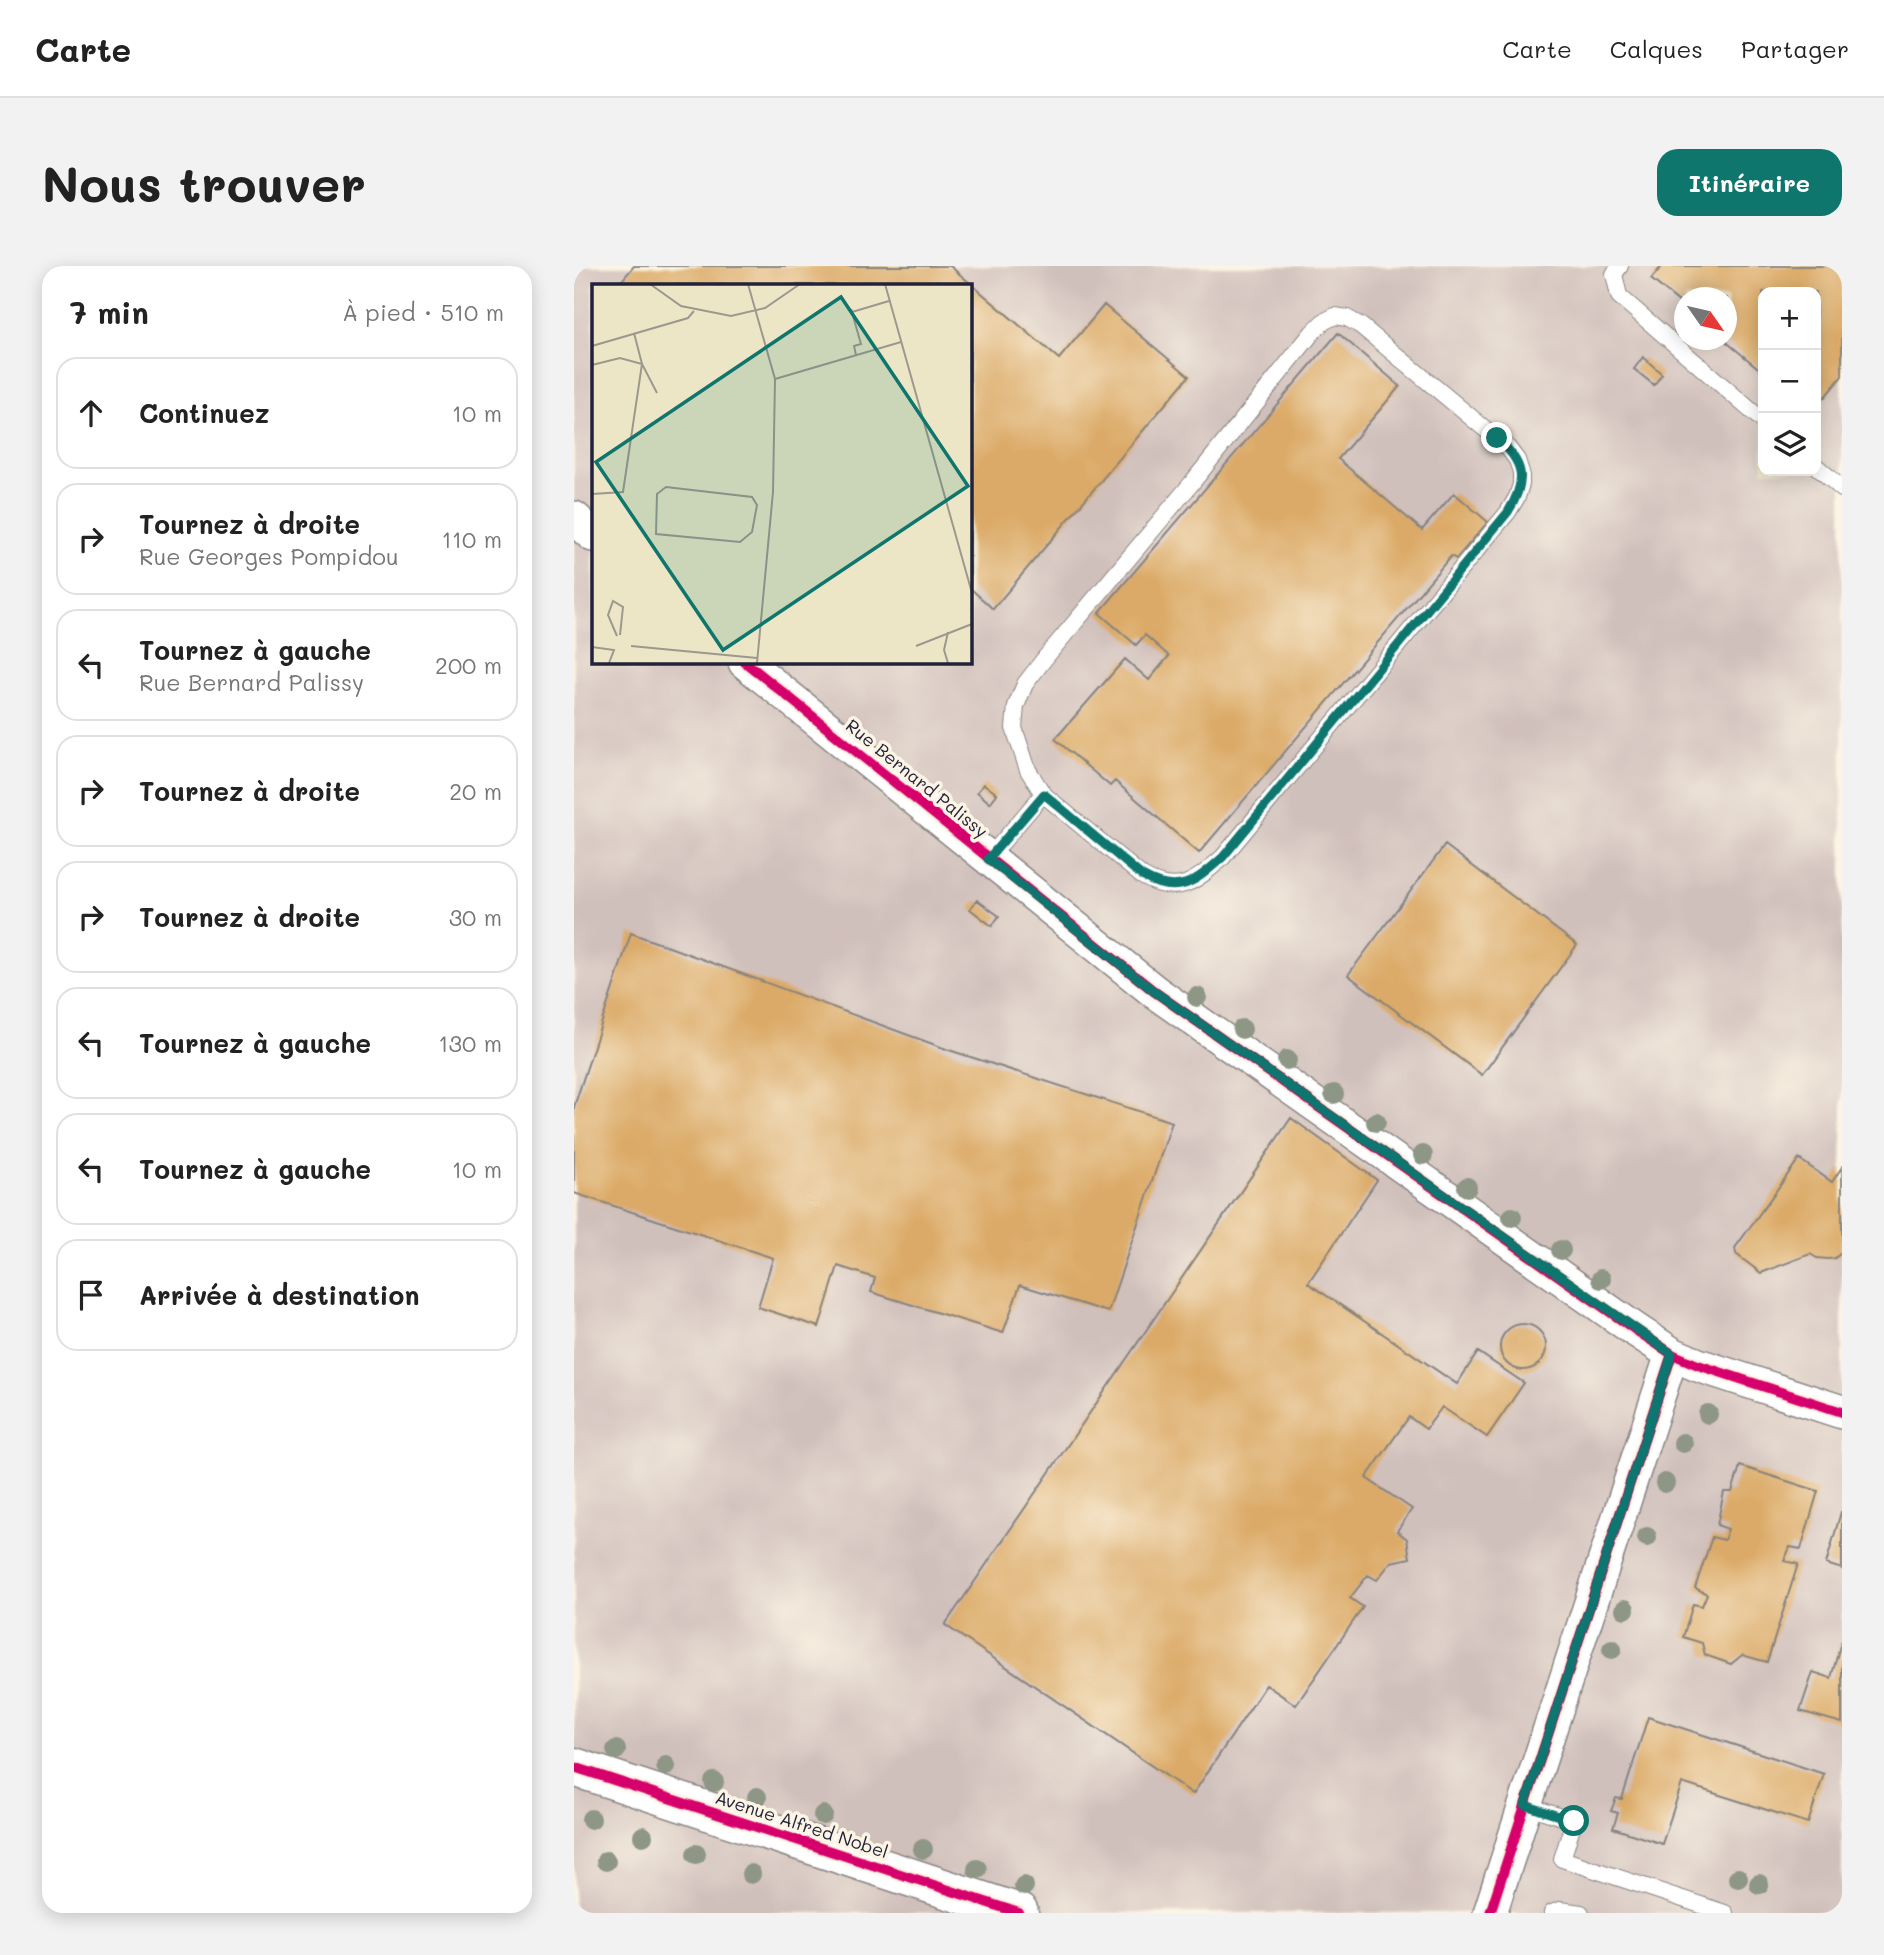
<!DOCTYPE html>
<html lang="fr">
<meta charset="utf-8">
<style>
:root{--surface:#fff;--page:#f2f2f2;--text:#222;--muted:#767676;--line:#e0e0e0;--accent:#0f766e}
body{margin:0;font-family:Mali,sans-serif;background:var(--page);color:var(--text)}
.controls{position:absolute;right:21px;top:21px;display:grid;overflow:hidden;border-radius:14px;box-shadow:0 4px 18px #0003}
.controls button{width:63px;height:63px;display:grid;place-items:center;padding:0;border:0;border-bottom:2px solid var(--line);background:var(--surface);color:var(--text);font:35px sans-serif}
.compass{position:absolute;left:1100px;top:21px;width:63px;height:63px;border-radius:50%;background:var(--surface);box-shadow:0 4px 18px #0003;rotate:124deg}
.stop{position:absolute;width:21px;height:21px;margin:-16px;border:5px solid #0f766e;border-radius:50%;background:#fff}
.stop.end{background:#0f766e;border-color:#fff;box-shadow:0 2px 7px #0008}
.list{margin:0;padding:0;list-style:none}
h2{display:flex;justify-content:space-between;align-items:center;height:91px;margin:0;padding:0 28px;font-size:30px}
h2 small{font-size:23px;font-weight:400;color:var(--muted)}
.list li{display:grid;grid-template-columns:46px 1fr auto;gap:21px;align-items:center;box-sizing:border-box;height:112px;margin:0 14px 14px;padding:0 14px;border:2px solid var(--line);border-radius:21px}
.list b{display:block;font-size:26px;white-space:nowrap}
.list p{margin:0;font-size:23px;white-space:nowrap;color:var(--muted)}
.list em{font-size:23px;font-style:normal;color:var(--muted)}
.icon{flex:none;width:38px;height:38px;fill:none;stroke:currentColor;stroke-width:2;stroke-linecap:round;stroke-linejoin:round}
.map{position:relative;flex:none;width:1268px;height:1647px;overflow:hidden;border-radius:21px}
header{display:flex;align-items:center;gap:42px;box-sizing:border-box;height:98px;padding:0 35px;background:var(--surface);border-bottom:2px solid var(--line)}
header strong{font-size:33px}
nav{display:flex;gap:38px;margin-inline-start:auto;font-size:24px}
.intro{display:flex;align-items:center;justify-content:space-between;box-sizing:border-box;height:168px;padding:0 42px}
h1{margin:0;font-size:49px}
.button{padding:18px 32px;border-radius:21px;background:var(--accent);color:#fff;font-size:24px;font-weight:700}
main{display:flex;gap:42px;padding:0 42px}
aside{flex:1;background:var(--surface);border-radius:21px;box-shadow:0 4px 18px #0003}
.map>svg:first-child{display:block}
</style>
<header>
<strong>Carte</strong>
<nav><a>Carte</a><a>Calques</a><a>Partager</a></nav>
</header>
<div class="intro"><h1>Nous trouver</h1><a class="button">Itinéraire</a></div>
<main>
<aside>
<h2>7 min<small>À pied · 510 m</small></h2>
<ul class="list">
<li><svg class="icon" aria-label="ahead" viewBox="0 0 24 24"><path d="M12 20V5M6 11l6-6 6 6"/></svg><div><b>Continuez</b></div><em>10 m</em></li>
<li><svg class="icon" aria-label="right" viewBox="0 0 24 24"><path d="M7 20v-9h11M14 6l5 5-5 5"/></svg><div><b>Tournez à droite</b><p>Rue Georges Pompidou</p></div><em>110 m</em></li>
<li><svg class="icon" aria-label="left" viewBox="0 0 24 24"><path d="M17 20v-9H6M10 6l-5 5 5 5"/></svg><div><b>Tournez à gauche</b><p>Rue Bernard Palissy</p></div><em>200 m</em></li>
<li><svg class="icon" aria-label="right" viewBox="0 0 24 24"><path d="M7 20v-9h11M14 6l5 5-5 5"/></svg><div><b>Tournez à droite</b></div><em>20 m</em></li>
<li><svg class="icon" aria-label="right" viewBox="0 0 24 24"><path d="M7 20v-9h11M14 6l5 5-5 5"/></svg><div><b>Tournez à droite</b></div><em>30 m</em></li>
<li><svg class="icon" aria-label="left" viewBox="0 0 24 24"><path d="M17 20v-9H6M10 6l-5 5 5 5"/></svg><div><b>Tournez à gauche</b></div><em>130 m</em></li>
<li><svg class="icon" aria-label="left" viewBox="0 0 24 24"><path d="M17 20v-9H6M10 6l-5 5 5 5"/></svg><div><b>Tournez à gauche</b></div><em>10 m</em></li>
<li><svg class="icon" aria-label="arrive" viewBox="0 0 24 24"><path d="M6 21V4h12l-3 4 3 4H6"/></svg><div><b>Arrivée à destination</b></div></li>
</ul>
</aside>
<div class="map">
<svg width="1268" height="1647" viewBox="0 0 1268 1647">
<rect width="100%" height="100%" fill="#fcf5e5"/>
<filter id="ink" filterUnits="userSpaceOnUse"><feTurbulence type="fractalNoise" baseFrequency=".0143" numOctaves="2"/><feDisplacementMap in="SourceGraphic" scale="14" xChannelSelector="R" yChannelSelector="G"/><feConvolveMatrix kernelMatrix="1 2 1 2 8 2 1 2 1" color-interpolation-filters="sRGB"/></filter>
<filter id="wash" filterUnits="userSpaceOnUse"><feTurbulence type="fractalNoise" baseFrequency=".00686" numOctaves="4" result="noise"/><feDisplacementMap in="SourceGraphic" scale="28" xChannelSelector="R" yChannelSelector="G"/><feGaussianBlur stdDeviation="1.57" result="paint"/><feColorMatrix in="noise" values="0 0 0 0 0 0 0 0 0 0 0 0 0 0 0 0 0 1.4 0 .05"/><feComposite in="paint" operator="in"/></filter>
<g filter="url(#wash)">
<rect width="100%" height="100%" fill="#ede6c6"/>
<path fill="#d0c0bc" fill-rule="evenodd" d="M 0,0 L 1268,0 L 1268,1647 L 0,1647 ZM 19,19 L 396,19 L 396,396 L 19,396 ZM 1189,26 L 1242,26 L 1242,205 L 1189,205 ZM 1111,32 L 1153,32 L 1153,74 L 1111,74 Z"/>
<g id="blocks">
<path fill="#dbaa67" d="M 60,0 L 376,0 L 485,93 L 530,39 L 615,110 L 419,343 L 396,322 L 396,19 L 44,19 Z
M 1088,0 L 1268,0 L 1268,110 L 1250,132 L 1242,137 L 1242,26 L 1189,26 L 1189,106 L 1150,74 L 1153,74 L 1153,32 L 1111,32 L 1111,41 L 1077,13 Z
M 764,67 L 826,120 L 764,193 L 848,264 L 880,227 L 914,256 L 882,293 L 877,290 L 625,587 L 541,515 L 536,520 L 481,473 L 551,393 L 575,414 L 595,390 L 571,369 L 562,379 L 525,347 Z
M 1069,91 L 1088,108 L 1080,119 L 1060,103 Z
M 410,518 L 423,528 L 416,537 L 403,526 Z
M 871,579 L 1003,679 L 908,809 L 774,709 Z
M 403,634 L 425,650 L 418,660 L 396,643 Z
M 57,667 L 375,784 L 598,856 L 534,1046 L 446,1019 L 429,1067 L 297,1026 L 301,1012 L 264,1000 L 245,1061 L 184,1041 L 199,992 L 0,927 L 0,841 Z
M 717,852 L 803,914 L 734,1017 L 883,1118 L 904,1086 L 950,1117 L 913,1171 L 868,1141 L 852,1163 L 835,1151 L 792,1212 L 838,1243 L 823,1265 L 833,1273 L 836,1292 L 817,1296 L 803,1314 L 794,1309 L 776,1332 L 789,1341 L 722,1439 L 692,1419 L 619,1528 L 371,1359 Z
M 1225,893 L 1258,916 L 1268,901 L 1268,986 L 1261,992 L 1254,993 L 1243,992 L 1236,988 L 1187,1007 L 1162,988 L 1161,982 Z
M926 1081a23 23 0 1 1 46 0a23 23 0 1 1-46 0Z
M 1166,1200 L 1244,1225 L 1227,1283 L 1216,1281 L 1210,1295 L 1224,1298 L 1193,1396 L 1168,1389 L 1157,1398 L 1131,1389 L 1128,1377 L 1109,1371 L 1119,1338 L 1128,1340 L 1133,1328 L 1121,1322 L 1138,1271 L 1150,1274 L 1154,1263 L 1143,1259 L 1150,1226 L 1158,1226 Z
M 1267,1246 L 1268,1246 L 1268,1303 L 1252,1298 Z
M 1267,1376 L 1268,1376 L 1268,1457 L 1226,1445 L 1239,1406 L 1257,1412 Z
M 1074,1451 L 1250,1508 L 1234,1557 L 1108,1517 L 1088,1578 L 1039,1562 L 1044,1547 L 1037,1545 L 1042,1532 L 1048,1533 Z"/>
</g>
</g>
<g filter="url(#ink)">
<use href="#blocks" fill-opacity="0" stroke="#888480" stroke-width="2"/>
<g fill="none" stroke-linecap="round" stroke-linejoin="round">
<defs>
<path id="lane" d="M 1046,0 L 1040,8 L 1045,30 L 1189,155
M 761,50 L 773,52 L 787,60 L 934,182 L 943,194 L 947,206 L 947,218 L 943,231 L 934,246 L 649,591 C 621,616 604,631 568,610 L 469,528 L 454,504 L 440,462 L 442,440 L 451,418 L 471,392 L 617,218 L 738,67 L 749,56 Z
M 1242,200 L 1268,223
M 414,593 L 469,528
M 951,1539 L 1000,1555 L 988,1593 L 1151,1647
M 978,1647 L 986,1644 L 1007,1647"/>
<path id="street" d="M 0,252 L 19,269
M 171,396 L 581,726 L 1060,1063 L 1098,1088 L 1124,1099 L 1268,1146
M 916,1647 L 1098,1088"/>
<path id="secondary" d="M 0,1501 L 445,1647"/>
</defs>
<use href="#lane" stroke="#888480" stroke-width="18"/>
<use href="#street" stroke="#888480" stroke-width="36"/>
<use href="#secondary" stroke="#888480" stroke-width="41"/>
<use href="#lane" stroke="#fff" stroke-width="16"/>
<use href="#street" stroke="#fff" stroke-width="33"/>
<use href="#secondary" stroke="#fff" stroke-width="38"/>
<defs>
<path id="cycleway" d="M 171,396 L 581,726 L 1060,1063 L 1098,1088 L 1124,1099 L 1268,1146
M 0,1501 L 445,1647
M 916,1647 L 1098,1088"/>
</defs>
<use href="#cycleway" stroke="#fcf5e5" stroke-width="15"/>
<use href="#cycleway" stroke="#d6006c" stroke-width="10"/>
</g>
<g fill="#8e9686">
<circle cx="623" cy="731" r="10"/>
<circle cx="668" cy="763" r="10"/>
<circle cx="713" cy="794" r="10"/>
<circle cx="760" cy="828" r="10"/>
<circle cx="802" cy="856" r="10"/>
<circle cx="849" cy="889" r="10"/>
<circle cx="893" cy="921" r="10"/>
<circle cx="938" cy="951" r="10"/>
<circle cx="987" cy="984" r="10"/>
<circle cx="1027" cy="1013" r="10"/>
<circle cx="1134" cy="1148" r="10"/>
<circle cx="1109" cy="1177" r="10"/>
<circle cx="1091" cy="1217" r="10"/>
<circle cx="1073" cy="1271" r="10"/>
<circle cx="1051" cy="1343" r="10"/>
<circle cx="1038" cy="1383" r="10"/>
<circle cx="42" cy="1484" r="10"/>
<circle cx="92" cy="1500" r="10"/>
<circle cx="140" cy="1516" r="10"/>
<circle cx="183" cy="1531" r="10"/>
<circle cx="249" cy="1549" r="10"/>
<circle cx="17" cy="1553" r="10"/>
<circle cx="69" cy="1570" r="10"/>
<circle cx="349" cy="1583" r="10"/>
<circle cx="122" cy="1588" r="10"/>
<circle cx="32" cy="1595" r="10"/>
<circle cx="403" cy="1603" r="10"/>
<circle cx="177" cy="1608" r="10"/>
<circle cx="1164" cy="1612" r="10"/>
<circle cx="1185" cy="1618" r="10"/>
<circle cx="450" cy="1620" r="10"/>
</g>
</g>
<g fill="none" stroke-linecap="round" stroke-linejoin="round" filter="url(#ink)">
<path stroke="#0f766e" stroke-width="9" d="M 923,172 C 950,197 954,213 934,246 L 649,591 C 621,616 604,631 568,610 L 470,528 L 414,593 L 581,726 L 1098,1088 L 951,1539 L 1000,1555"/>
</g>
<g text-anchor="middle" dominant-baseline="central" stroke-width="7" stroke-linejoin="round" paint-order="stroke">
<g font-size="18" fill="#22223b" stroke="#fcf5e5">
<text transform="translate(343 512) rotate(39)">Rue Bernard Palissy</text>
<text transform="translate(228 1558) rotate(18)">Avenue Alfred Nobel</text>
</g>
</g>
<g transform="translate(18 18)">
<rect width="380" height="380" fill="#ede6c6"/>
<path fill="none" stroke="#9c988e" stroke-width="2" d="M 58,0 L 89,22 L 139,32 L 173,24 L 208,0M 156,0 L 183,95 L 181,208 L 165,379M 293,0 L 380,309M 259,25 L 269,60 L 262,62 L 264,71M 260,28 L 297,17M 42,49 L 50,80 L 65,109M 0,62 L 96,34 L 102,27M 0,81 L 28,74 L 50,80 L 31,208 L 0,210M 183,95 L 309,58M 74,203 L 160,213 L 165,221 L 160,248 L 148,258 L 64,250 L 65,210 ZM 356,348 L 352,366 L 356,379M 25,352 L 16,331 L 21,317 L 31,323 L 28,351M 39,362 L 165,374M 324,362 L 380,340M 0,363 L 22,366 L 17,379"/>
<path fill="#0f766e" fill-opacity="0.15" stroke="#0f766e" stroke-width="3.5" d="M 249,13 L 376,202 L 131,366 L 4,178 Z"/>
<rect width="380" height="380" fill="none" stroke="#22223b" stroke-width="3.5"/>
</g>
</svg>
<div class="controls">
<button>+</button>
<button>−</button>
<button><svg class="icon" aria-label="layers" viewBox="0 0 24 24"><path d="M12 4l9 5-9 5-9-5zM3 14l9 5 9-5"/></svg></button>
</div>
<svg class="compass" viewBox="-18 -18 36 36"><path d="M0-13l5 13h-10z" fill="#e53935"/><path d="M0 13l5-13h-10z" fill="#767676"/></svg>
<div class="stop" style="left:1000px;top:1555px"></div>
<div class="stop end" style="left:923px;top:172px"></div>
</div>
</main>
